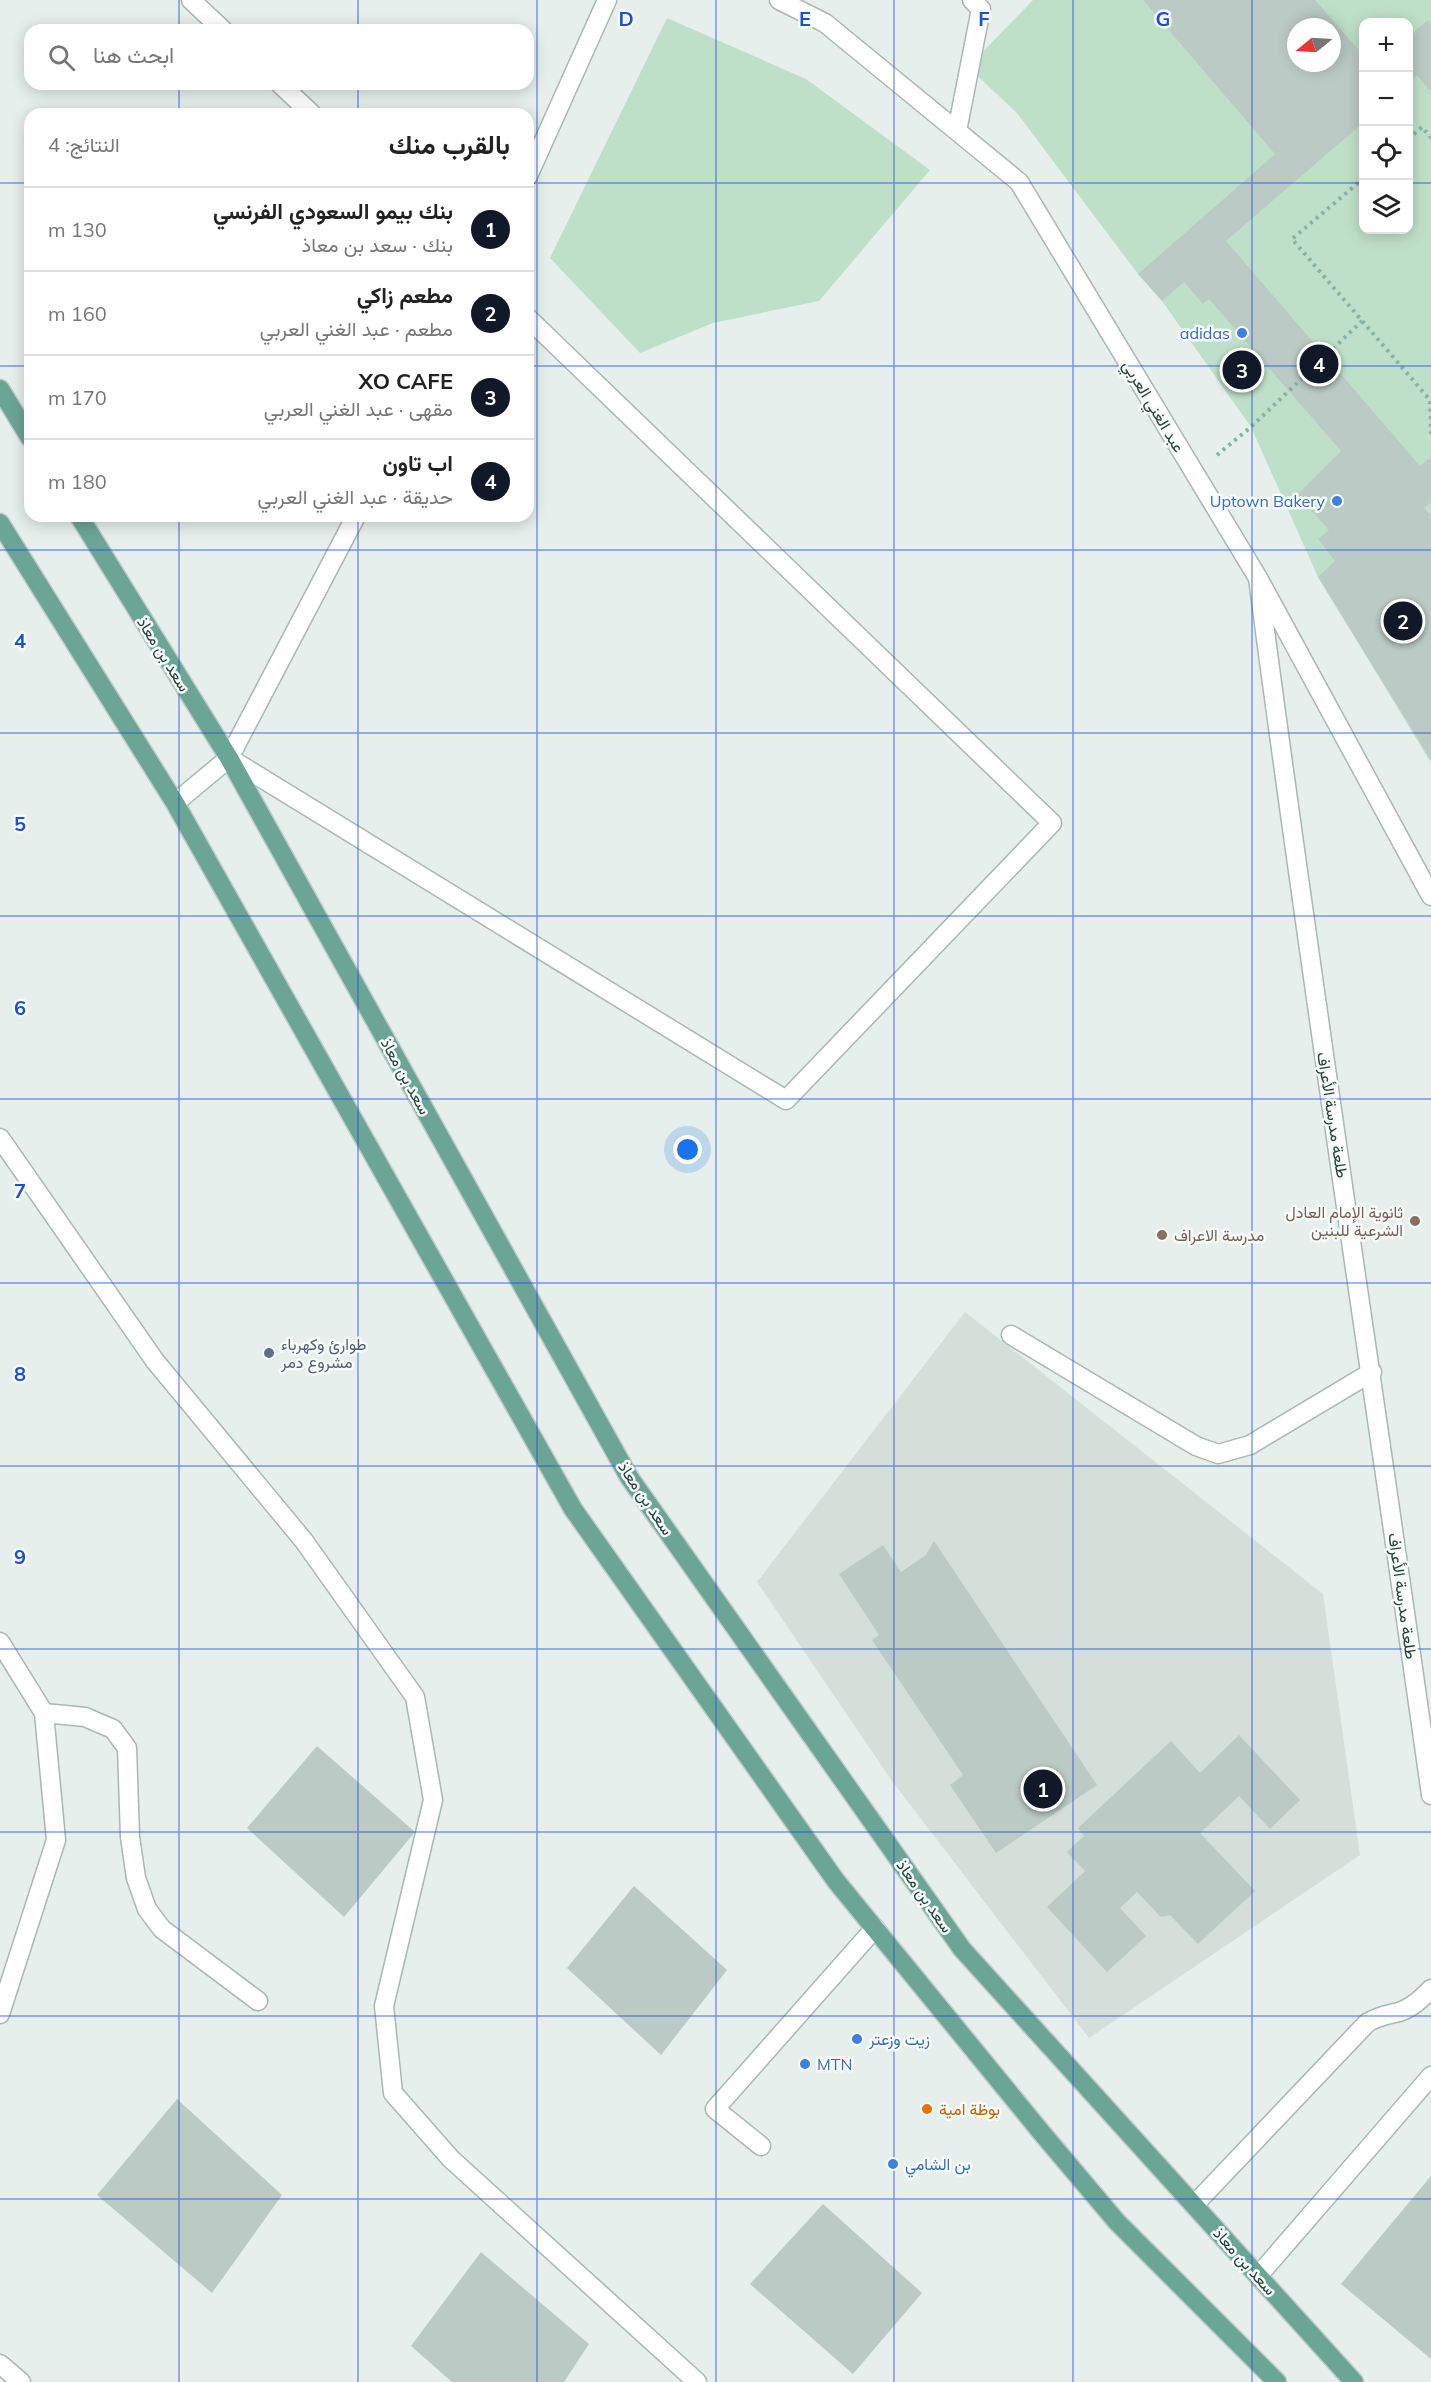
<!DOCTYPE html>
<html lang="ar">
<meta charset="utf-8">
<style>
:root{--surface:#fff;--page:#f2f2f2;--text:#222;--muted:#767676;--line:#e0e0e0;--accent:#111827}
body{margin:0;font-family:Mulish,Vazirmatn,sans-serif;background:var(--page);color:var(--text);direction:rtl}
.controls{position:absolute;right:18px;top:18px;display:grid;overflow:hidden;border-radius:12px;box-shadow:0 3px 15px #0003}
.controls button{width:54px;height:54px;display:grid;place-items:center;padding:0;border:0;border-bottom:2px solid var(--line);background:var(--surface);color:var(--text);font:30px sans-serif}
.compass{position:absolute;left:1287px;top:18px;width:54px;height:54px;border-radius:50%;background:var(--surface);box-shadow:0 3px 15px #0003;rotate:252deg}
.you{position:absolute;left:688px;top:1150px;width:21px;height:21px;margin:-15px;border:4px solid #fff;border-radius:50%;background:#1a73e8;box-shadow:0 0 0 9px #1a73e833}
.badge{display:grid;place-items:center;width:39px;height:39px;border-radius:50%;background:var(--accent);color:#fff;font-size:20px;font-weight:700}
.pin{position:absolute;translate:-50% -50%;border:3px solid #fff;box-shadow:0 2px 6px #0006}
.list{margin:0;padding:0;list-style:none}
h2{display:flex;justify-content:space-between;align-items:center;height:78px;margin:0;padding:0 24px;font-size:26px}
h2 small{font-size:20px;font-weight:400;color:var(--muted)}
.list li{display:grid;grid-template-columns:39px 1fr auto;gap:18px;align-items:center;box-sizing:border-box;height:84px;padding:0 24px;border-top:2px solid var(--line)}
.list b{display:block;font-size:22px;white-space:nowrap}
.list p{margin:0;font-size:20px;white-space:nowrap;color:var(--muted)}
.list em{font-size:20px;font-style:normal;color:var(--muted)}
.icon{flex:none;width:33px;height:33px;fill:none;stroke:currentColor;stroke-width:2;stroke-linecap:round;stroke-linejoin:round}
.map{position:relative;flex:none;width:1431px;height:2382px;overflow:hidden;direction:ltr}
.search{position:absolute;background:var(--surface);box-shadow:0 3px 15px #0003;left:24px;top:24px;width:510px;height:66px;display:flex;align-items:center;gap:15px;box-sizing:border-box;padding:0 21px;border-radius:18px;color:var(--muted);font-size:22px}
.panel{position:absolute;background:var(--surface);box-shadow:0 3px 15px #0003;left:24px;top:108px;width:510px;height:414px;border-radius:18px;direction:rtl}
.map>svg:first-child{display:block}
</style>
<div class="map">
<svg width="1431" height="2382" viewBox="0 0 1431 2382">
<rect width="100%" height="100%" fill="#e6efeb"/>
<path fill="#d4dfda" d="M 965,1312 L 1323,1594 L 1360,1855 L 1089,2038 L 892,1781 L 757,1582 Z"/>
<path fill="#bfe0c8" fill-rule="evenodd" d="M 1033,0 L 1431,0 L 1431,763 L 1318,577 L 1251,427 L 1162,301 L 1138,274 L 1017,113 L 968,67 ZM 1364,22 L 1408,22 L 1408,230 L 1364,230 ZM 1296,27 L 1332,27 L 1332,63 L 1296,63 Z
M 667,18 L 806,79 L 930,170 L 819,301 L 713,323 L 640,353 L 550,258 Z"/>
<path fill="#bbcac4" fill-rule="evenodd" d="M 1143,0 L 1315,0 L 1364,56 L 1364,122 L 1226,241 L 1420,466 L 1431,457 L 1431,502 L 1424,508 L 1431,516 L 1431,760 L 1318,577 L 1335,561 L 1318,539 L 1329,530 L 1297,495 L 1341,451 L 1209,299 L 1203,304 L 1184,282 L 1162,301 L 1138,274 L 1275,154 ZM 1296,27 L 1332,27 L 1332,63 L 1296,63 Z
M 1428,20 L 1431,24 L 1431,92 L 1417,75 L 1408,83 L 1408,37 Z
M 934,1541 L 1097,1785 L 996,1853 L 950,1785 L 963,1775 L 872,1640 L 879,1635 L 839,1574 L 883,1545 L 901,1572 L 926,1555 Z
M 1239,1735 L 1300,1800 L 1270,1829 L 1239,1796 L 1200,1833 L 1255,1891 L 1198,1944 L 1170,1915 L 1161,1917 L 1137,1892 L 1120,1908 L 1146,1936 L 1107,1972 L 1047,1907 L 1085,1871 L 1067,1852 L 1084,1836 L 1078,1828 L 1171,1741 L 1200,1773 Z
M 317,1746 L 415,1832 L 344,1917 L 247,1828 Z
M 634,1886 L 727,1970 L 661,2055 L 567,1968 Z
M 177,2099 L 282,2195 L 212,2293 L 97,2195 Z
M 1431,2176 L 1431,2359 L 1341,2284 Z
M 823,2204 L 922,2293 L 853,2374 L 750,2284 Z
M 481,2252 L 589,2344 L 564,2382 L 452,2382 L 411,2346 Z"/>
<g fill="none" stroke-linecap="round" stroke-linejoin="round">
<defs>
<path id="minor" d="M 191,0 L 223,30
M 779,0 L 825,23 L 1019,182 L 1258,578 L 1431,896
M 280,84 L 312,114
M 957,131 L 981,9 L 972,0
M 528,176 L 607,0
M 1258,578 C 1311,984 1374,1389 1431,1795
M 229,758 L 786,1100 L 1052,823 L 528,318
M 175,803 L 229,758 L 356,516
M 0,1138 L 155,1361 L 304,1541 L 415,1697 L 433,1800 L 384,2006 L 393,2093 L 451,2159 L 697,2382
M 1011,1335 L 1196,1446 L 1218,1454 L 1250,1445 L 1372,1372
M 0,1642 L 44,1713 L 56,1840 L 0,2014
M 44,1713 L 85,1717 L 113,1729 L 127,1748 L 130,1837 L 136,1878 L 147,1909 L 162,1929 L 258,2001
M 761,2146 L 715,2109 L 875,1928
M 1194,2205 L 1367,2023 C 1378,2016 1387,2015 1399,2012 C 1412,2008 1422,1998 1431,1989
M 1258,2276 L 1431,2076
M 0,2364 L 21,2382"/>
<path id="major" d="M 0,389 L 30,438
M 79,516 L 229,758 L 629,1477 L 962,1949 L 1354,2382
M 0,523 L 175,803 L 573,1509 L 836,1881 L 1041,2132 L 1117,2222 L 1277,2382"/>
</defs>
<use href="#minor" stroke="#a8b8b2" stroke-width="21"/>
<use href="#major" stroke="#c2cac8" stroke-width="21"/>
<path stroke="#86b3a5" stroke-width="4" stroke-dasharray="3 4.5" stroke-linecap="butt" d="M 1408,139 L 1422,127 L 1431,138
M 1364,178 L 1292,239 L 1430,400 L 1431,434
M 1217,455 L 1251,427 L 1362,321"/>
<use href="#minor" stroke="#fff" stroke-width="18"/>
<use href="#major" stroke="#6aa596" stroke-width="18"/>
</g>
<path fill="none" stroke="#1d4ed8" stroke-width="1.5" stroke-opacity="0.55" d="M 179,0 L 179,30M 358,0 L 358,30M 537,0 L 537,2382M 716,0 L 716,2382M 894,0 L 894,2382M 1073,0 L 1073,2382M 1252,0 L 1252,2382M 179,84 L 179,114M 358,84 L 358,114M 0,183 L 30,183M 528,183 L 1364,183M 1408,183 L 1431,183M 0,366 L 30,366M 528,366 L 1431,366M 179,516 L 179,2382M 358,516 L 358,2382M 0,550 L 1431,550M 0,733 L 1431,733M 0,916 L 1431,916M 0,1099 L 1431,1099M 0,1283 L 1431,1283M 0,1466 L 1431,1466M 0,1649 L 1431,1649M 0,1832 L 1431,1832M 0,2016 L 1431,2016M 0,2199 L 1431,2199"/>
<g fill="#3f7fe0" stroke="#f7fbf9" stroke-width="2">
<circle cx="1242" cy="333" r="6"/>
<circle cx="1337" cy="501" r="6"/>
<circle cx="857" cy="2039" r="6"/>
<circle cx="805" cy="2064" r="6"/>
<circle cx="893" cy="2164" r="6"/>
</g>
<g fill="#8d6e63" stroke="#f7fbf9" stroke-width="2">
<circle cx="1415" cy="1221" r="6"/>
<circle cx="1162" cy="1235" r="6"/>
</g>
<circle fill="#5c6f8a" stroke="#f7fbf9" stroke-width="2" cx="269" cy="1353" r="6"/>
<circle fill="#e8710a" stroke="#f7fbf9" stroke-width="2" cx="927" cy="2109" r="6"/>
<g text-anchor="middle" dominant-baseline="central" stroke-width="5" stroke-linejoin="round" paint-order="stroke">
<g font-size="16" fill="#366cbe" stroke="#f7fbf9" text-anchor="start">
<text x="1230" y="333" text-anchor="end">adidas</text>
<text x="1325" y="501" text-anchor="end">Uptown Bakery</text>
<text x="869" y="2039">زيت وزعتر</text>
<text x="817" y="2064">MTN</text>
<text x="905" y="2164">بن الشامي</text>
</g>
<g font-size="16" fill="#24423a" stroke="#f7fbf9">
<text transform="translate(1154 406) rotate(59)">عبد الغني العربي</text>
<text transform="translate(164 654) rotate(58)">سعد بن معاذ</text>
<text transform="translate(406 1076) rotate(61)">سعد بن معاذ</text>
<text transform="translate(1333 1115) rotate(81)">طلعة مدرسة الأعراف</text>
<text transform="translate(646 1498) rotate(56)">سعد بن معاذ</text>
<text transform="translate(1403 1596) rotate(82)">طلعة مدرسة الأعراف</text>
<text transform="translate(925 1896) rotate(55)">سعد بن معاذ</text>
<text transform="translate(1245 2261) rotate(48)">سعد بن معاذ</text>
</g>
<g font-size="16" fill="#785e54" stroke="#f7fbf9" text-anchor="end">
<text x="1403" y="1212">ثانوية الإمام العادل<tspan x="1403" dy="18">الشرعية للبنين</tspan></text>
<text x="1174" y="1235" text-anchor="start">مدرسة الاعراف</text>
</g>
<g font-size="16" fill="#4e5e75" stroke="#f7fbf9" text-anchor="start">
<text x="281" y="1344">طوارئ وكهرباء<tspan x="281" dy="18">مشروع دمر</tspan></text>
</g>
<g font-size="16" fill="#c56008" stroke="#f7fbf9" text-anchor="start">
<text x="939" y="2109">بوظة امية</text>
</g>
</g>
<g font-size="20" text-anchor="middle" font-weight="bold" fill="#1d4ed8" stroke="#f7fbf9" stroke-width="5" stroke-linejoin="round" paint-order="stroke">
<text x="626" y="26">D</text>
<text x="805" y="26">E</text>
<text x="984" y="26">F</text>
<text x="1163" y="26">G</text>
<text x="20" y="648">4</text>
<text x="20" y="831">5</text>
<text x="20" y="1015">6</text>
<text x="20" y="1198">7</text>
<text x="20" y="1381">8</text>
<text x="20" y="1564">9</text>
</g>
</svg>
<div class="controls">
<button>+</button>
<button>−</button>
<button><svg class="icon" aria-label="locate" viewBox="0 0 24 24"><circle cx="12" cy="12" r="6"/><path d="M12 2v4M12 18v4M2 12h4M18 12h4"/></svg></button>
<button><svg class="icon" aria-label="layers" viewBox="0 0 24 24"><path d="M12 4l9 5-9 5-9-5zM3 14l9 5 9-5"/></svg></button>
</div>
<svg class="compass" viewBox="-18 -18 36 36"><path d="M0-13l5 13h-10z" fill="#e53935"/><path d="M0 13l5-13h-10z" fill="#767676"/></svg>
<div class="you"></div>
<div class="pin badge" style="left:1043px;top:1789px">1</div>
<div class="pin badge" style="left:1403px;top:621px">2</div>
<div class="pin badge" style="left:1242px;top:370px">3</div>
<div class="pin badge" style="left:1319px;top:364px">4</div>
<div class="search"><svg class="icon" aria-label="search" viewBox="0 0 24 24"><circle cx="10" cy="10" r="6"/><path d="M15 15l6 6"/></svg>ابحث هنا</div>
<section class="panel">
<h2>بالقرب منك<small>النتائج: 4</small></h2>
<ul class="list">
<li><span class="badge">1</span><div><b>بنك بيمو السعودي الفرنسي</b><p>بنك · سعد بن معاذ</p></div><em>130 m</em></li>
<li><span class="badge">2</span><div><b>مطعم زاكي</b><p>مطعم · عبد الغني العربي</p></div><em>160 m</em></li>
<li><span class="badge">3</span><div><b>XO CAFE</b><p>مقهى · عبد الغني العربي</p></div><em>170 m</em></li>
<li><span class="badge">4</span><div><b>اب تاون</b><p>حديقة · عبد الغني العربي</p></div><em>180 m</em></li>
</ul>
</section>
</div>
